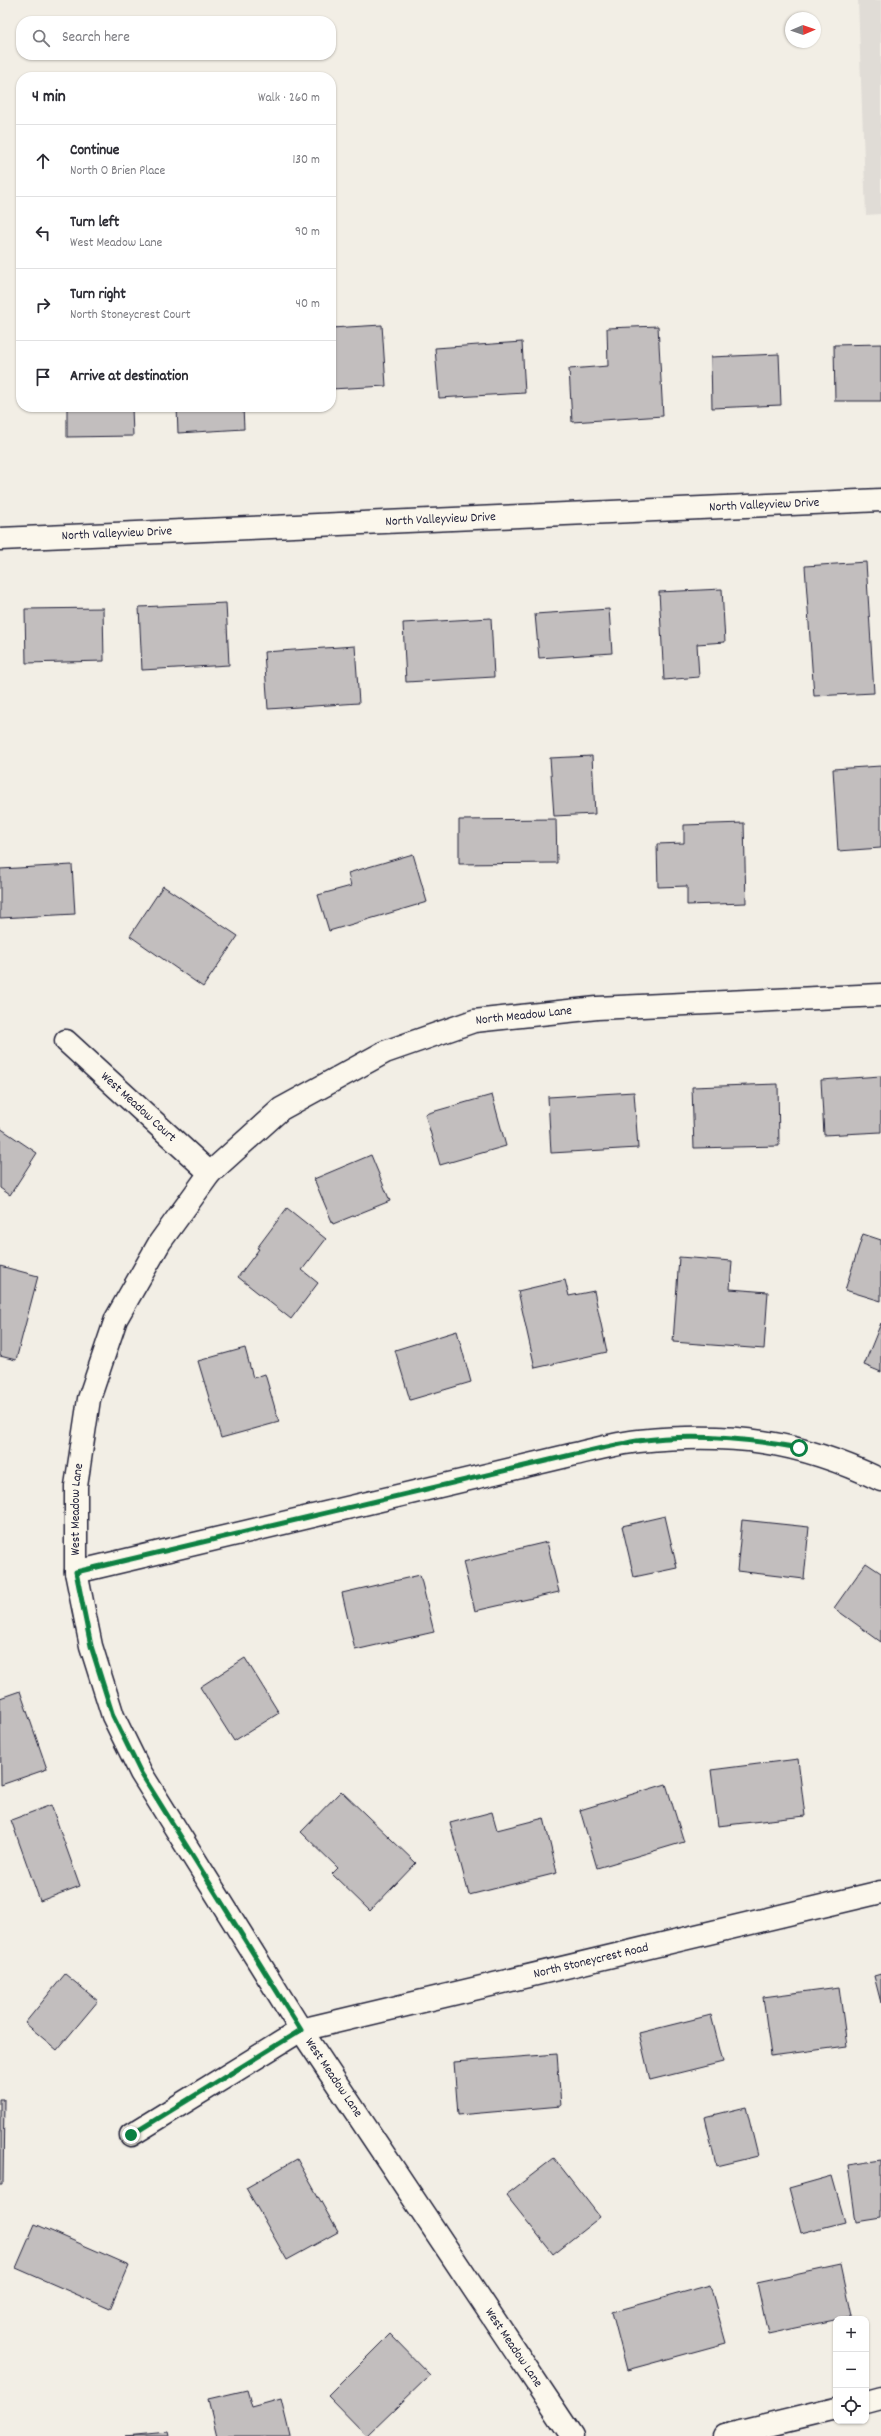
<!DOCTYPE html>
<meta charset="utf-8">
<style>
:root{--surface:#fff;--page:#f2f2f3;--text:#2b2b33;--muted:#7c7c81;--line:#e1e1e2}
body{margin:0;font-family:Dekko,sans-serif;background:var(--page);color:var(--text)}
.controls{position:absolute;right:12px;bottom:12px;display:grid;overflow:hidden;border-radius:8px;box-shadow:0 1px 3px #0004}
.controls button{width:36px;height:36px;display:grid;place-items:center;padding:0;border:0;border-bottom:1px solid var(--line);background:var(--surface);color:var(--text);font:20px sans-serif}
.compass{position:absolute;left:785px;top:12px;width:36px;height:36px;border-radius:50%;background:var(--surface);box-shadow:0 1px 3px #0004;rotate:88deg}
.stop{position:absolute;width:12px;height:12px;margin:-9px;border:3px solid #0b8043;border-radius:50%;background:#fff}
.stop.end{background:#0b8043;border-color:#fff;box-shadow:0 1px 4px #0008}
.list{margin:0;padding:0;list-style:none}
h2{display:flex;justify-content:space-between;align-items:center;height:52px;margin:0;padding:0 16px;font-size:17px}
h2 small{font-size:13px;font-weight:400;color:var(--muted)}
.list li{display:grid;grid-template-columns:26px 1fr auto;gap:12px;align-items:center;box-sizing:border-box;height:72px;padding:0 16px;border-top:1px solid var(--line)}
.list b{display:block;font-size:15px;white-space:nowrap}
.list p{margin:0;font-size:13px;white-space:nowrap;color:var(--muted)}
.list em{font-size:13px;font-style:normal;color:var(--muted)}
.icon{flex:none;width:22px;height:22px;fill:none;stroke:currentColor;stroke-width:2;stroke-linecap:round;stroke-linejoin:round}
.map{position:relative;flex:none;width:881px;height:2436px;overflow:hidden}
.search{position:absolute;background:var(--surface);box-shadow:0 1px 3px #0004;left:16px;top:16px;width:320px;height:44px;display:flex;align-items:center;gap:10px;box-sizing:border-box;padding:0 14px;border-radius:16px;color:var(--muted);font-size:15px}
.panel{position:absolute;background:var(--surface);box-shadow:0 1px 3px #0004;left:16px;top:72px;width:320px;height:340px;border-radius:16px}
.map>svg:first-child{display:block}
</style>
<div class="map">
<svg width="881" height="2436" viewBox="0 0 881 2436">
<rect width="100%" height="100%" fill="#f2eee5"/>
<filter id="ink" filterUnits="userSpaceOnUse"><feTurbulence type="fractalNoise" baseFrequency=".025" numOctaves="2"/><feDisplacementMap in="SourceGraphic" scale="8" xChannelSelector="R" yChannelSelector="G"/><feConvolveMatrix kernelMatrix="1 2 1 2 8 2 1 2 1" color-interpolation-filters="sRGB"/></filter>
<g filter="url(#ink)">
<path fill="#e0dcd6" d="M 858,0 L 881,0 L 881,214 L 866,215 Z"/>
<path fill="#c2bebe" stroke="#22223b" d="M 382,325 L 386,386 L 331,389 L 331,328 Z
M 658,326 L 663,416 L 572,422 L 569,369 L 608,366 L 607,328 Z
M 522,342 L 525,393 L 439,398 L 435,348 Z
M 881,344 L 881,401 L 835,401 L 834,345 Z
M 779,354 L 781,405 L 712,408 L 711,357 Z
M 67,407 L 132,407 L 133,436 L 67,437 Z
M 177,407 L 243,407 L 244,429 L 178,433 Z
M 866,562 L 874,693 L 814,696 L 805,566 Z
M 722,589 L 725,642 L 697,644 L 699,677 L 664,680 L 659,592 Z
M 226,603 L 229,665 L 142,670 L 139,607 Z
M 103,608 L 104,661 L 26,663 L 25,609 Z
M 609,609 L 612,653 L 539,658 L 535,614 Z
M 491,618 L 494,677 L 406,682 L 403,623 Z
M 355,646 L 359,703 L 268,709 L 264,652 Z
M 592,756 L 595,814 L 554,816 L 550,758 Z
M 881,766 L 881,848 L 838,851 L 833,769 Z
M 556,819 L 557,863 L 459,864 L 459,820 Z
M 744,823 L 746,903 L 687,905 L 687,886 L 658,887 L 657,844 L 684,843 L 684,825 Z
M 413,854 L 427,902 L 329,931 L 318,895 L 351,886 L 348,873 Z
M 72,865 L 75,914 L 0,918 L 0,869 Z
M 163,886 L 238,936 L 203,987 L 130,936 Z
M 881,1076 L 881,1132 L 824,1135 L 821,1080 Z
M 778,1084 L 779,1146 L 694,1148 L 692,1087 Z
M 634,1092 L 638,1148 L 551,1153 L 548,1097 Z
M 492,1095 L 506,1146 L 440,1165 L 425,1114 Z
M 0,1128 L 37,1153 L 10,1195 L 0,1188 Z
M 371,1155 L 390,1201 L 333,1224 L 314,1179 Z
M 287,1208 L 326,1239 L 302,1270 L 318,1283 L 291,1319 L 238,1277 L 259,1249 L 257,1248 Z
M 863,1234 L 881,1240 L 881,1301 L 845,1290 Z
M 679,1257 L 732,1261 L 730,1289 L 768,1292 L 764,1349 L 673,1342 Z
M 0,1266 L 38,1276 L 16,1360 L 0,1356 Z
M 565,1280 L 569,1296 L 594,1291 L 607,1352 L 535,1368 L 518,1291 Z
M 881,1323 L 881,1372 L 864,1365 Z
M 457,1331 L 471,1382 L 410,1400 L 395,1350 Z
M 245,1348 L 253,1378 L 265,1374 L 279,1422 L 221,1438 L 198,1361 Z
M 665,1516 L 677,1568 L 634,1577 L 622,1526 Z
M 742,1520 L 809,1527 L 804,1579 L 737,1571 Z
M 547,1542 L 559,1592 L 475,1611 L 463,1562 Z
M 866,1563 L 881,1573 L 881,1642 L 834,1608 Z
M 420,1575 L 434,1632 L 355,1650 L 342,1593 Z
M 245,1658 L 279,1713 L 234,1741 L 200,1687 Z
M 20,1691 L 47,1769 L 1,1785 L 0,1698 Z
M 798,1759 L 805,1816 L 718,1826 L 711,1770 Z
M 666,1784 L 684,1842 L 597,1868 L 580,1810 Z
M 341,1791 L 416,1863 L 370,1911 L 332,1874 L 338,1868 L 301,1832 Z
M 51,1805 L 80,1886 L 40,1901 L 11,1820 Z
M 492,1812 L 497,1830 L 544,1818 L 557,1873 L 469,1895 L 450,1823 Z
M 65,1974 L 98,2001 L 57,2050 L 25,2023 Z
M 881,1974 L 881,2003 L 874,1976 Z
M 839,1987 L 847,2046 L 771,2056 L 763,1997 Z
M 711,2015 L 723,2062 L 650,2080 L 639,2033 Z
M 557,2054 L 561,2106 L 458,2115 L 454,2062 Z
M 0,2099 L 4,2099 L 3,2184 L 0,2184 Z
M 746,2107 L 758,2156 L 716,2166 L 705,2117 Z
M 554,2158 L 600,2217 L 553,2254 L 506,2195 Z
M 297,2159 L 338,2232 L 287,2260 L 246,2188 Z
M 881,2160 L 881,2218 L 856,2222 L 848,2165 Z
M 832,2176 L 845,2222 L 801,2233 L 789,2188 Z
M 35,2224 L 129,2265 L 110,2309 L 16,2268 Z
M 841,2265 L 852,2316 L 768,2334 L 757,2283 Z
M 710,2285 L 726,2343 L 627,2370 L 612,2312 Z
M 390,2334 L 430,2375 L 367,2436 L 328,2396 Z
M 247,2390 L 252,2407 L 281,2399 L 290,2436 L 217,2436 L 208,2399 Z
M 168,2432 L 169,2436 L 125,2436 Z"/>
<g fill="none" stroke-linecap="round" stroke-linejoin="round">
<defs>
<g id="street">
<path id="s1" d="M 0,539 L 881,500"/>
<path id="s2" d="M 66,1041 L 210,1173"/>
<path d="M 76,1572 L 571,1455 C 593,1450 617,1443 639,1441 C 731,1432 798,1440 881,1480"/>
<path id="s3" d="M 131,2135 L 301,2030 L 881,1892"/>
<path d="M 866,2402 L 881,2398"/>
<path id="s4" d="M 572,2436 L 301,2030 L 141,1773 L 113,1716 L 91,1646 L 76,1572 L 76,1486 L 89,1399 L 116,1319 L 160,1242 L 210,1173 L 281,1109 L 385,1052 L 474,1021 L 597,1008 L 881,995"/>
<path d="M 724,2436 L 836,2409"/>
</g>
</defs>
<use href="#street" stroke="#22223b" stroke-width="25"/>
<use href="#street" stroke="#fbf7ec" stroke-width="22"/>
</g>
</g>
<g fill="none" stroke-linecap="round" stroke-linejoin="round" filter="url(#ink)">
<path stroke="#0b8043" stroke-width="5" d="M 131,2135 L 301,2030 L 141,1773 L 113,1716 L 91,1646 L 76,1572 L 571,1455 C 593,1450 615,1445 637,1441 C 691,1433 745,1438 799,1448"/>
</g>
<g text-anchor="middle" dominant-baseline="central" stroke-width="3" stroke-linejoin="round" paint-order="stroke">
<g font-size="13" fill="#22223b" stroke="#fbf7ec">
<text stroke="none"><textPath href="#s1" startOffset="765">North Valleyview Drive</textPath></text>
<text stroke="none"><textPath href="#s1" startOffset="441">North Valleyview Drive</textPath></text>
<text stroke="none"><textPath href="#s1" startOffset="117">North Valleyview Drive</textPath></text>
<text stroke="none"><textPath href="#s4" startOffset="1794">North Meadow Lane</textPath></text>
<text stroke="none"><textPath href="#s2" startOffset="98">West Meadow Court</textPath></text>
<text stroke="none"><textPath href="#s4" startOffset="1066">West Meadow Lane</textPath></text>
<text stroke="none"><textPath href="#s3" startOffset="498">North Stoneycrest Road</textPath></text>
<text transform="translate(333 2078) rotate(56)">West Meadow Lane</text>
<text transform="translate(513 2348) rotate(56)">West Meadow Lane</text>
</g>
</g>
</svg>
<div class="controls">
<button>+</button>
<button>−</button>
<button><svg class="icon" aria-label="locate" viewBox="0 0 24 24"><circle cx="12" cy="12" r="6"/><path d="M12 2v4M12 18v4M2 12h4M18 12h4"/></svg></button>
</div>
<svg class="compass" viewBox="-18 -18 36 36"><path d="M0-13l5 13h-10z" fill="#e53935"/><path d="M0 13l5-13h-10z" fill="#7c7c81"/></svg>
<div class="stop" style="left:799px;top:1448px"></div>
<div class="stop end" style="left:131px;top:2135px"></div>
<div class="search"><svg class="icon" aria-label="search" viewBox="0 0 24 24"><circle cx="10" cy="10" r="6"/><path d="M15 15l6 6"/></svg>Search here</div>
<section class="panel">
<h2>4 min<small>Walk · 260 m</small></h2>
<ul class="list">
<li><svg class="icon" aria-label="ahead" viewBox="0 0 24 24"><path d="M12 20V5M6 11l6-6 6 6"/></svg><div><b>Continue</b><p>North O Brien Place</p></div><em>130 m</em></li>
<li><svg class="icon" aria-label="left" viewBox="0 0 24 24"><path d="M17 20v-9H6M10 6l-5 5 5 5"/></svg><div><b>Turn left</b><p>West Meadow Lane</p></div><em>90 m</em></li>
<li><svg class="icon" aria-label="right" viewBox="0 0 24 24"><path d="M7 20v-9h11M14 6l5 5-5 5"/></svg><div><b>Turn right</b><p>North Stoneycrest Court</p></div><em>40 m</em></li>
<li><svg class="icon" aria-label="arrive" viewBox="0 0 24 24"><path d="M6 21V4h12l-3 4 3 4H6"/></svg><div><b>Arrive at destination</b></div></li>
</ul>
</section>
</div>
